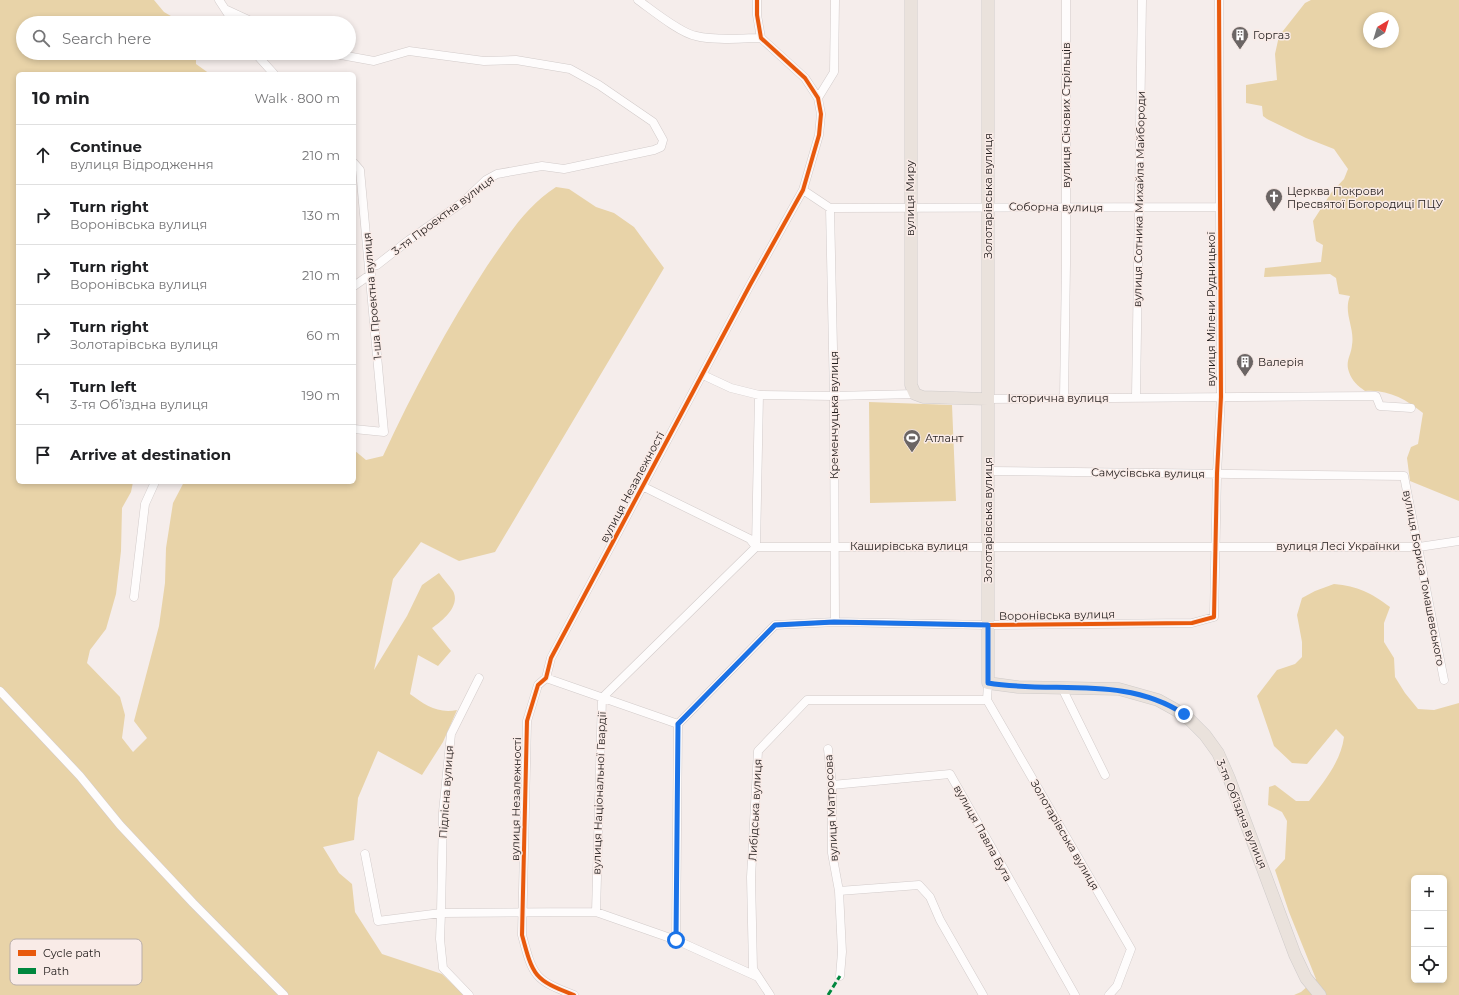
<!DOCTYPE html>
<meta charset="utf-8">
<style>
:root{--surface:#fff;--page:#f6f6f6;--text:#202124;--muted:#757577;--line:#e0e0e0}
body{margin:0;font-family:Montserrat,sans-serif;background:var(--page);color:var(--text)}
.controls{position:absolute;right:12px;bottom:12px;display:grid;overflow:hidden;border-radius:6px;box-shadow:0 2px 6px #0003}
.controls button{width:36px;height:36px;display:grid;place-items:center;padding:0;border:0;border-bottom:1px solid var(--line);background:var(--surface);color:var(--text);font:20px sans-serif}
.compass{position:absolute;left:1363px;top:12px;width:36px;height:36px;border-radius:50%;background:var(--surface);box-shadow:0 2px 6px #0003;rotate:38deg}
.stop{position:absolute;width:12px;height:12px;margin:-9px;border:3px solid #1a73e8;border-radius:50%;background:#fff}
.stop.end{background:#1a73e8;border-color:#fff;box-shadow:0 1px 4px #0008}
.list{margin:0;padding:0;list-style:none}
h2{display:flex;justify-content:space-between;align-items:center;height:52px;margin:0;padding:0 16px;font-size:17px}
h2 small{font-size:13px;font-weight:400;color:var(--muted)}
.list li{display:grid;grid-template-columns:26px 1fr auto;gap:12px;align-items:center;box-sizing:border-box;height:60px;padding:0 16px;border-top:1px solid var(--line)}
.list b{display:block;font-size:15px;white-space:nowrap}
.list p{margin:0;font-size:13px;white-space:nowrap;color:var(--muted)}
.list em{font-size:13px;font-style:normal;color:var(--muted)}
.icon{flex:none;width:22px;height:22px;fill:none;stroke:currentColor;stroke-width:2;stroke-linecap:round;stroke-linejoin:round}
.map{position:relative;flex:none;width:1459px;height:995px;overflow:hidden}
.search{position:absolute;background:var(--surface);box-shadow:0 2px 6px #0003;left:16px;top:16px;width:340px;height:44px;display:flex;align-items:center;gap:10px;box-sizing:border-box;padding:0 14px;border-radius:22px;color:var(--muted);font-size:15px}
.panel{position:absolute;background:var(--surface);box-shadow:0 2px 6px #0003;left:16px;top:72px;width:340px;height:412px;border-radius:6px}
.map>svg:first-child{display:block}
</style>
<div class="map">
<svg width="1459" height="995" viewBox="0 0 1459 995">
<rect width="100%" height="100%" fill="#f5edeb"/>
<path fill="#e8d3a8" fill-rule="evenodd" d="M 0,0 L 154,0 L 164,12 L 183,23 L 23,23 L 23,53 L 196,53 L 196,64 L 210,74 L 18,74 L 18,482 L 133,482 L 131,492 L 122,508 L 121,551 L 116,594 L 106,629 L 90,650 L 87,663 L 120,697 L 125,715 L 122,738 L 133,752 L 147,738 L 134,721 L 159,626 L 165,583 L 166,548 L 173,503 L 184,482 L 354,482 L 354,450 L 366,460 L 383,456 C 413,391 448,326 487,266 C 507,237 526,206 556,187 L 569,189 L 596,207 L 614,213 L 634,227 L 664,268 L 495,552 L 459,561 L 421,542 L 393,579 L 374,670 L 407,616 L 422,585 L 439,573 C 443,579 449,585 453,591 C 461,606 442,621 432,628 L 451,651 L 438,666 L 418,655 L 410,694 C 425,705 438,714 457,710 L 443,742 L 422,775 L 378,751 L 358,798 L 354,840 L 323,847 L 339,873 L 352,884 L 355,912 L 382,954 L 442,974 L 464,995 L 0,995 Z
M 1311,0 L 1459,0 L 1459,501 L 1410,481 L 1407,458 L 1411,447 L 1418,444 L 1423,413 C 1406,399 1387,389 1365,391 C 1358,386 1352,381 1349,372 C 1345,361 1351,356 1352,345 C 1355,328 1343,313 1350,296 L 1339,294 L 1336,278 L 1330,274 L 1264,277 L 1265,268 L 1321,262 L 1323,245 L 1316,241 L 1313,221 L 1331,193 L 1344,179 L 1348,169 L 1334,149 L 1306,138 L 1267,119 L 1263,116 L 1262,106 L 1246,103 L 1246,85 L 1277,80 L 1275,54 L 1279,36 L 1305,3 ZM 1369,18 L 1393,18 L 1393,42 L 1369,42 Z
M 869,402 L 952,405 L 956,501 L 870,503 Z
M 1334,584 C 1358,586 1371,593 1390,607 L 1384,623 L 1384,642 L 1394,658 L 1395,677 L 1405,693 L 1418,709 L 1434,710 L 1459,703 L 1459,995 L 1294,995 L 1301,992 L 1316,979 L 1289,912 L 1275,870 L 1285,859 L 1287,821 L 1282,812 L 1268,805 L 1269,787 L 1275,785 L 1296,801 L 1309,801 C 1324,782 1341,761 1344,737 L 1336,729 L 1307,764 L 1292,763 L 1274,746 L 1257,696 L 1277,670 L 1295,664 L 1302,657 L 1302,642 L 1297,615 L 1302,598 L 1315,591 ZM 1414,878 L 1444,878 L 1444,980 L 1414,980 Z"/>
<g fill="none" stroke-linecap="round" stroke-linejoin="round">
<defs>
<path id="minor" d="M 219,0 L 234,23
M 638,0 C 652,10 680,33 696,36 C 717,41 740,38 761,38
M 225,9 L 255,23
M 255,53 L 274,74
M 330,53 L 374,61 L 409,51 L 484,61 L 516,60 L 570,69 L 599,85 L 653,122 L 663,140 L 661,147 L 654,150 L 564,169 L 542,166 L 497,174 L 486,180 L 463,202 L 409,240 L 377,265 L 370,267
M 818,98 L 834,72 L 835,0
M 354,163 L 360,170 L 384,432 L 354,429
M 803,190 L 830,208 L 1220,207
M 830,208 L 834,396 L 835,622
M 354,286 L 371,274
M 703,375 L 731,388 L 759,395 L 834,396 L 915,394
M 1136,397 L 1142,0
M 1064,398 L 1066,264 L 1066,0
M 988,399 L 1376,396 L 1380,406 L 1411,408
M 988,471 L 1404,476 L 1444,680
M 642,486 L 750,539 L 756,547 L 1419,547 L 1459,541
M 134,597 L 145,504 L 155,482
M 546,678 L 678,724
M 988,683 L 987,700 L 1131,949 L 1117,986 L 1109,995
M 1062,688 L 1105,775
M 0,691 L 80,776 L 120,825 L 193,903 L 284,995
M 678,724 L 775,625 L 835,622 L 988,625 L 1192,623 L 1214,617 L 1217,473 L 1221,397 L 1219,0
M 828,749 L 832,785 L 832,853 L 839,891 L 842,952 L 840,976
M 832,785 L 950,774 L 1075,995
M 365,854 L 378,921 L 441,913 L 596,912
M 839,891 L 919,885 L 930,897 L 940,920 L 983,995
M 676,940 L 678,724
M 758,977 L 676,940 L 596,912 L 602,698 L 756,547 L 759,395
M 469,995 L 443,968 L 440,939 L 441,913 L 443,812 L 451,734 L 479,678
M 574,995 C 534,980 533,976 522,935 L 527,721 L 538,685 L 546,678 L 551,658 L 750,285 L 803,190 L 819,135 L 821,114 L 818,98 L 805,78 L 761,38 L 757,15 L 757,0
M 770,995 L 753,969 L 751,877 L 758,751 L 807,700 L 987,700"/>
<path id="primary" d="M 911,0 L 911,385 L 915,394 L 923,397 L 988,399
M 988,0 L 988,683 L 1018,687 L 1119,689 L 1158,700 L 1176,710 L 1190,720 L 1205,735 L 1218,753 L 1229,778 L 1295,955 L 1306,978 L 1320,995"/>
</defs>
<use href="#minor" stroke="#d2cbca" stroke-width="9"/>
<use href="#primary" stroke="#cfcbca" stroke-width="13"/>
<use href="#minor" stroke="#fefcfc" stroke-width="8"/>
<use href="#primary" stroke="#eae2dc" stroke-width="12"/>
<path stroke="#00873e" stroke-width="3" stroke-dasharray="6 3" stroke-linecap="butt" d="M 828,995 L 840,976"/>
<defs>
<path id="cycleway" d="M 678,724 L 775,625 L 835,622 L 988,625 L 1192,623 L 1214,617 L 1217,473 L 1221,397 L 1219,0
M 574,995 C 534,980 533,976 522,935 L 527,721 L 538,685 L 546,678 L 551,658 L 750,285 L 803,190 L 819,135 L 821,114 L 818,98 L 805,78 L 761,38 L 757,15 L 757,0"/>
</defs>
<use href="#cycleway" stroke="#f9ebe7" stroke-width="6"/>
<use href="#cycleway" stroke="#e8590c" stroke-width="4"/>
</g>
<g fill="none" stroke-linecap="round" stroke-linejoin="round">
<path stroke="#1a73e8" stroke-width="5" d="M 676,940 L 678,724 L 775,625 L 834,622 L 988,625 L 988,683 C 1054,694 1125,675 1184,714"/>
</g>
<defs>
<symbol id="building-pin" viewBox="-11 -11 22 30"><path d="M0 17L-7.5 6A9.5 9.5 0 1 1 7.5 6Z" fill="#6b6564" stroke="#f9ebe7"/><path d="M-4-6H4V6H1V3H-1V6H-4ZM-2.5-4.3h1.7v1.8h-1.7ZM.8-4.3h1.7v1.8H.8ZM-2.5-1h1.7V.8h-1.7ZM.8-1h1.7V.8H.8Z" fill="#fff"/></symbol>
<symbol id="church-pin" viewBox="-11 -11 22 30"><path d="M0 17L-7.5 6A9.5 9.5 0 1 1 7.5 6Z" fill="#6b6564" stroke="#f9ebe7"/><path d="M-1.2-6h2.4v3.5h3.3v2.4h-3.3V6h-2.4V-.1h-3.3v-2.4h3.3Z" fill="#fff"/></symbol>
<symbol id="stadium-pin" viewBox="-11 -11 22 30"><path d="M0 17L-7.5 6A9.5 9.5 0 1 1 7.5 6Z" fill="#6b6564" stroke="#f9ebe7"/><path d="M0-5a6.5 5 0 1 0 0 10a6.5 5 0 1 0 0-10ZM-3.5-1.8h7v3.6h-7Z" fill="#fff"/></symbol>
</defs>
<g fill-rule="evenodd">
<use href="#building-pin" x="1230" y="25" width="20" height="27"/>
<use href="#church-pin" x="1264" y="187" width="20" height="27"/>
<use href="#building-pin" x="1235" y="352" width="20" height="27"/>
<use href="#stadium-pin" x="902" y="428" width="20" height="27"/>
</g>
<g text-anchor="middle" dominant-baseline="central" stroke-width="3" stroke-linejoin="round" paint-order="stroke">
<g font-size="11" fill="#211c1b" stroke="#f9ebe7" text-anchor="start">
<text x="1253" y="35">Горгаз</text>
<text x="1287" y="191">Церква Покрови<tspan x="1287" dy="13">Пресвятої Богородиці ПЦУ</tspan></text>
<text x="1258" y="362">Валерія</text>
<text x="925" y="438">Атлант</text>
</g>
<g font-size="11" fill="#211c1b" stroke="#f9ebe7">
<text transform="translate(1066 115) rotate(-90)">вулиця Січових Стрільців</text>
<text transform="translate(988 196) rotate(-90)">Золотарівська вулиця</text>
<text transform="translate(910 198) rotate(-90)">вулиця Миру</text>
<text transform="translate(1139 199) rotate(-89)">вулиця Сотника Михайла Майбороди</text>
<text transform="translate(1056 207) rotate(1)">Соборна вулиця</text>
<text transform="translate(443 215) rotate(-37)">3-тя Проектна вулиця</text>
<text transform="translate(372 296) rotate(-95)">1-ша Проектна вулиця</text>
<text transform="translate(1211 309) rotate(-90)">вулиця Мілени Рудницької</text>
<text x="1058" y="398">Історична вулиця</text>
<text transform="translate(834 415) rotate(-90)">Кременчуцька вулиця</text>
<text transform="translate(1148 473) rotate(1)">Самусівська вулиця</text>
<text transform="translate(632 487) rotate(-62)">вулиця Незалежності</text>
<text transform="translate(988 520) rotate(-90)">Золотарівська вулиця</text>
<text x="909" y="546">Каширівська вулиця</text>
<text x="1338" y="546">вулиця Лесі Українки</text>
<text transform="translate(1424 578) rotate(79)">вулиця Бориса Томашевського</text>
<text transform="translate(1057 615) rotate(-1)">Воронівська вулиця</text>
<text transform="translate(446 792) rotate(-86)">Підлісна вулиця</text>
<text transform="translate(599 793) rotate(-88)">вулиця Національної Гвардії</text>
<text transform="translate(516 799) rotate(-89)">вулиця Незалежності</text>
<text transform="translate(831 808) rotate(-93)">вулиця Матросова</text>
<text transform="translate(755 810) rotate(-87)">Либідська вулиця</text>
<text transform="translate(1242 814) rotate(68)">3-тя Обʼїздна вулиця</text>
<text transform="translate(983 833) rotate(61)">вулиця Павла Бута</text>
<text transform="translate(1065 835) rotate(60)">Золотарівська вулиця</text>
</g>
</g>
<rect x="10" y="939" width="132" height="46" rx="6" fill="#f9ebe7" stroke="#b8adaa" stroke-width="1"/>
<rect x="18" y="950" width="18" height="6" fill="#e8590c"/>
<rect x="18" y="968" width="18" height="6" fill="#00873e"/>
<g font-size="11" fill="#211c1b">
<text x="43" y="957">Cycle path</text>
<text x="43" y="975">Path</text>
</g>
</svg>
<div class="controls">
<button>+</button>
<button>−</button>
<button><svg class="icon" aria-label="locate" viewBox="0 0 24 24"><circle cx="12" cy="12" r="6"/><path d="M12 2v4M12 18v4M2 12h4M18 12h4"/></svg></button>
</div>
<svg class="compass" viewBox="-18 -18 36 36"><path d="M0-13l5 13h-10z" fill="#e53935"/><path d="M0 13l5-13h-10z" fill="#757577"/></svg>
<div class="stop" style="left:676px;top:940px"></div>
<div class="stop end" style="left:1184px;top:714px"></div>
<div class="search"><svg class="icon" aria-label="search" viewBox="0 0 24 24"><circle cx="10" cy="10" r="6"/><path d="M15 15l6 6"/></svg>Search here</div>
<section class="panel">
<h2>10 min<small>Walk · 800 m</small></h2>
<ul class="list">
<li><svg class="icon" aria-label="ahead" viewBox="0 0 24 24"><path d="M12 20V5M6 11l6-6 6 6"/></svg><div><b>Continue</b><p>вулиця Відродження</p></div><em>210 m</em></li>
<li><svg class="icon" aria-label="right" viewBox="0 0 24 24"><path d="M7 20v-9h11M14 6l5 5-5 5"/></svg><div><b>Turn right</b><p>Воронівська вулиця</p></div><em>130 m</em></li>
<li><svg class="icon" aria-label="right" viewBox="0 0 24 24"><path d="M7 20v-9h11M14 6l5 5-5 5"/></svg><div><b>Turn right</b><p>Воронівська вулиця</p></div><em>210 m</em></li>
<li><svg class="icon" aria-label="right" viewBox="0 0 24 24"><path d="M7 20v-9h11M14 6l5 5-5 5"/></svg><div><b>Turn right</b><p>Золотарівська вулиця</p></div><em>60 m</em></li>
<li><svg class="icon" aria-label="left" viewBox="0 0 24 24"><path d="M17 20v-9H6M10 6l-5 5 5 5"/></svg><div><b>Turn left</b><p>3-тя Обʼїздна вулиця</p></div><em>190 m</em></li>
<li><svg class="icon" aria-label="arrive" viewBox="0 0 24 24"><path d="M6 21V4h12l-3 4 3 4H6"/></svg><div><b>Arrive at destination</b></div></li>
</ul>
</section>
</div>
